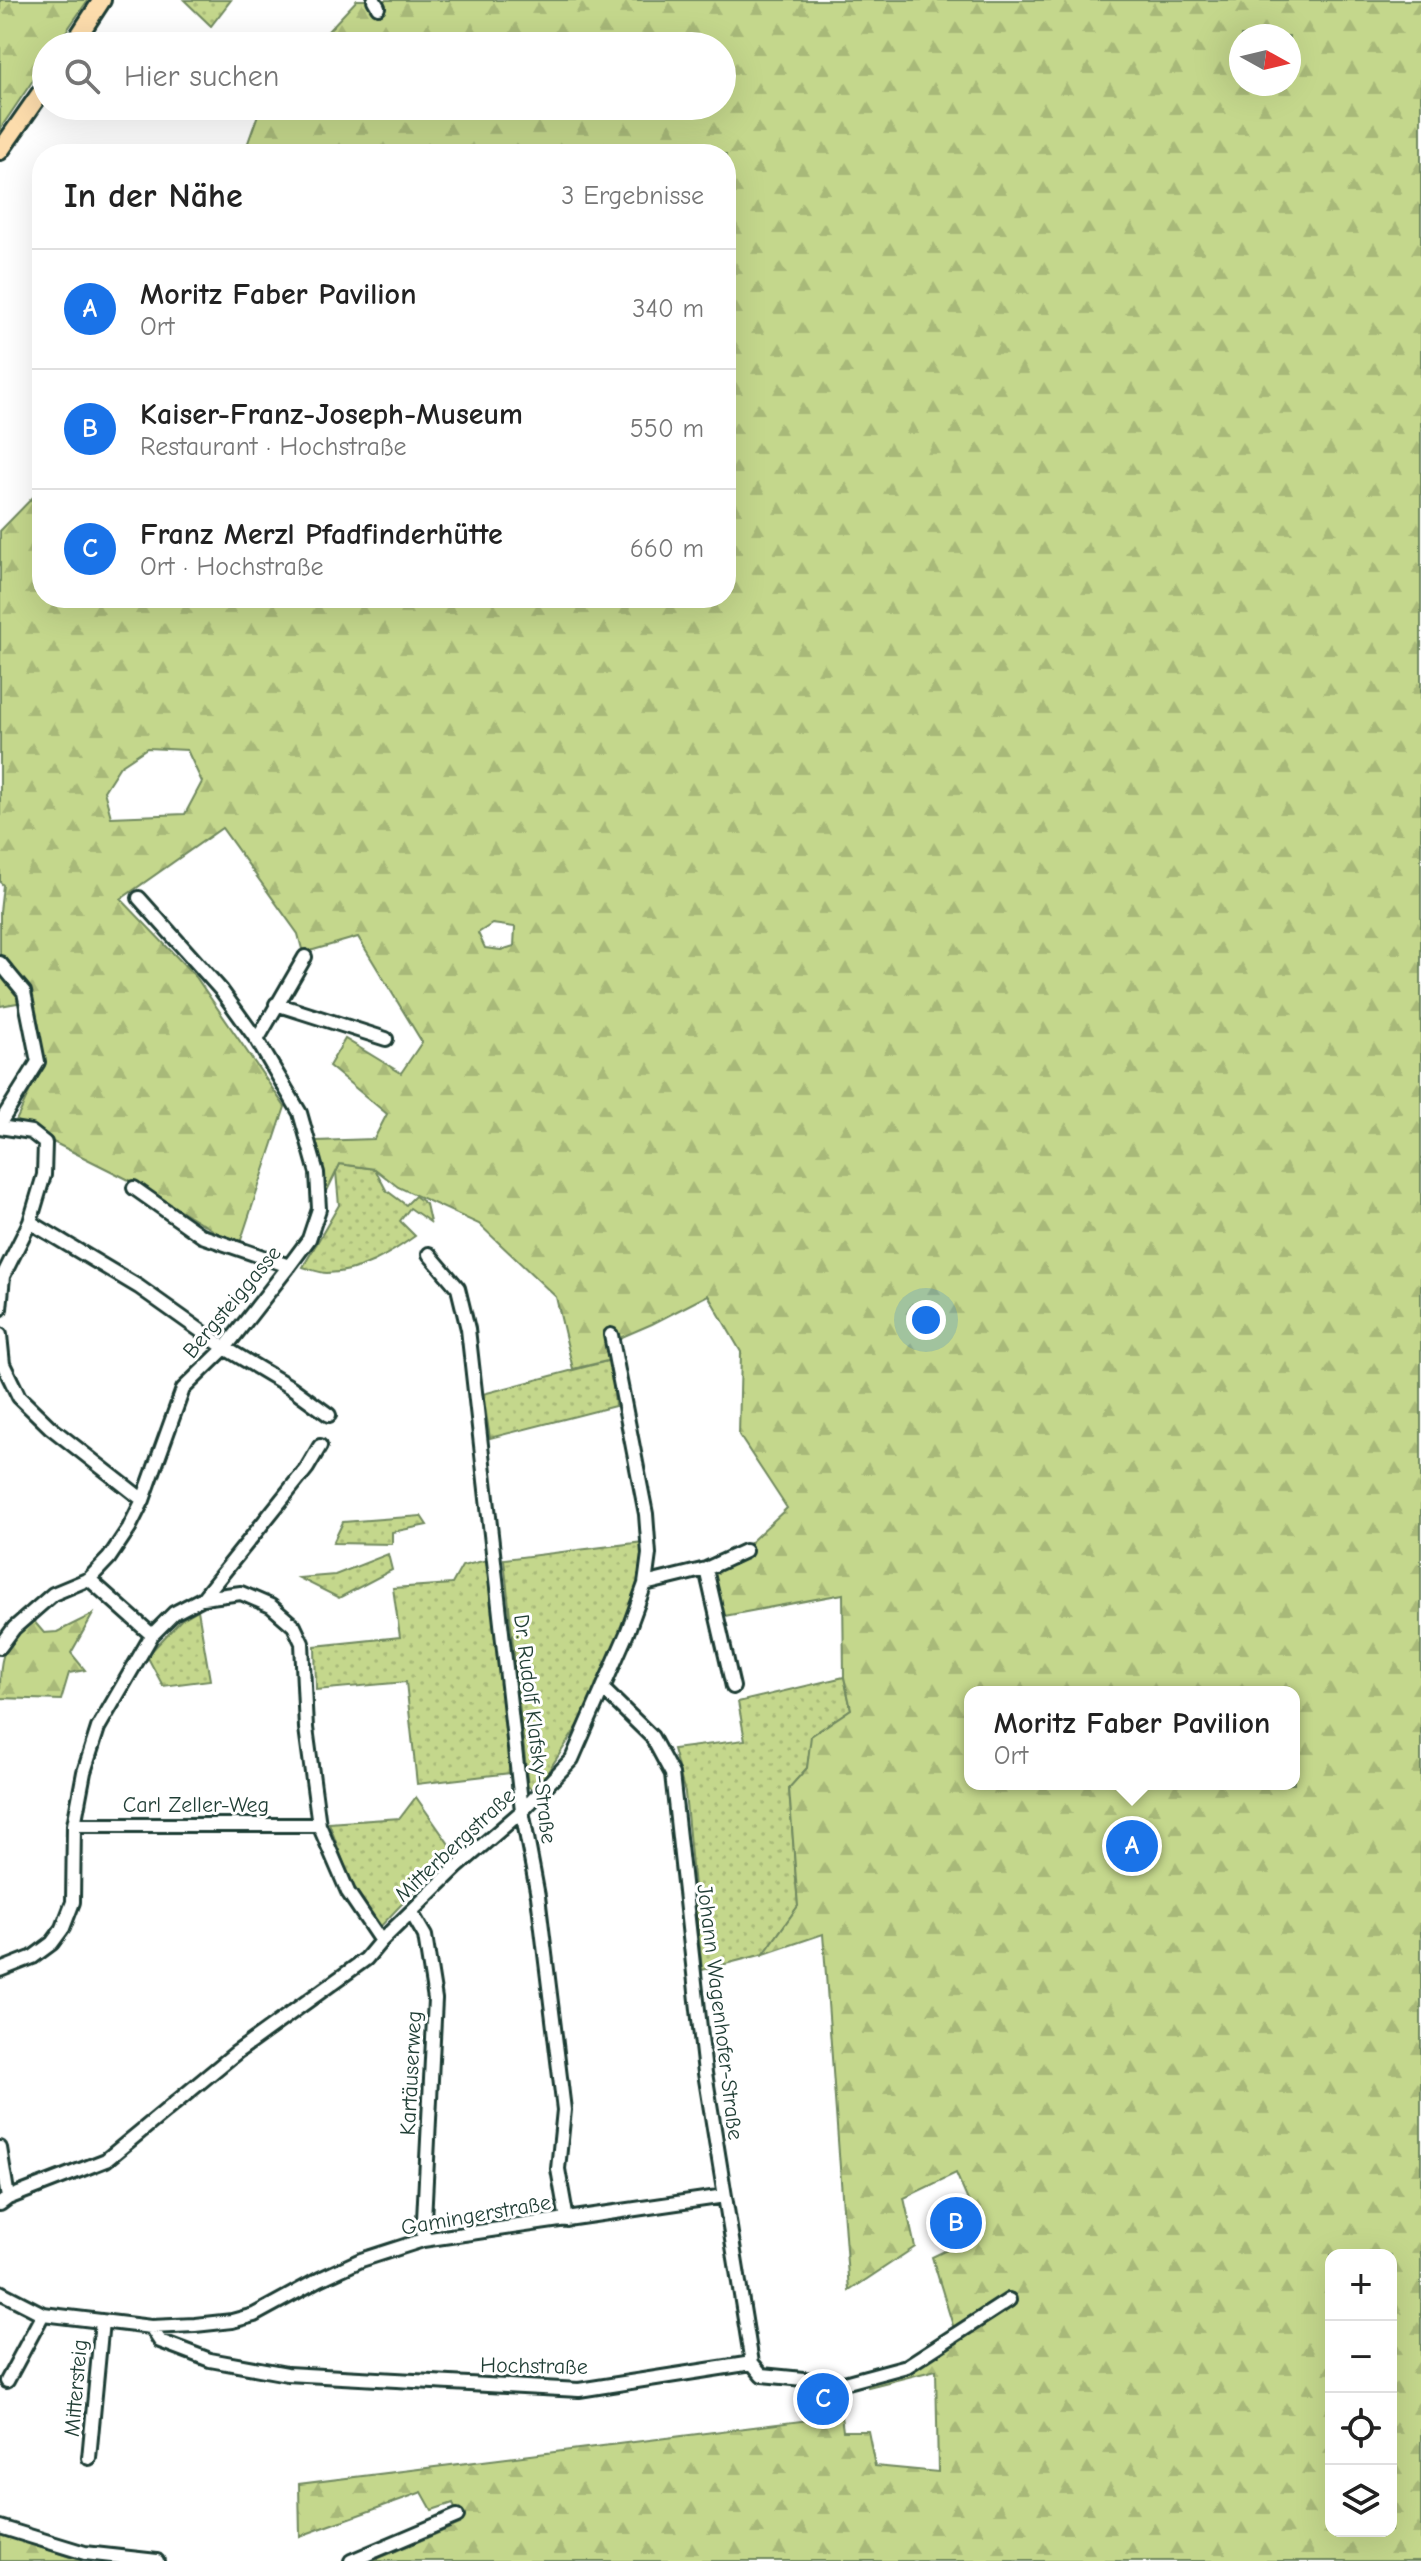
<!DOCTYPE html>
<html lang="de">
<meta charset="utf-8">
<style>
:root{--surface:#fff;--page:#f2f2f2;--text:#222;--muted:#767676;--line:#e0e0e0;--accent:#1a73e8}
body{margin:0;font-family:"Comic Neue",sans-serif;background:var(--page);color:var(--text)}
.controls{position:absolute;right:24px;bottom:24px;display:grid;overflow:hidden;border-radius:16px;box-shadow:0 8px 32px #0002}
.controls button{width:72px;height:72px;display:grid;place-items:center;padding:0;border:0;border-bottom:2px solid var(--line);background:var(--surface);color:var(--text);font:40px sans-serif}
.compass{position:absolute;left:1229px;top:24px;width:72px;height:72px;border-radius:50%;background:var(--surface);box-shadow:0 8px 32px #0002;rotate:98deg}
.you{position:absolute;left:926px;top:1320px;width:28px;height:28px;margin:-20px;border:6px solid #fff;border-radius:50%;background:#1a73e8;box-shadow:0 0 0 12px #1a73e833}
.badge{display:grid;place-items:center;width:52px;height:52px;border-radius:50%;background:var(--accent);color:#fff;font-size:26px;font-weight:700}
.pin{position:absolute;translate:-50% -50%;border:4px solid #fff;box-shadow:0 2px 8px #0006}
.popup{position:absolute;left:964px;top:1686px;width:336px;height:104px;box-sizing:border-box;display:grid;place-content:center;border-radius:16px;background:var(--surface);filter:drop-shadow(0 2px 6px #0005);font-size:26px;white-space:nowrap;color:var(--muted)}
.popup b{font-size:30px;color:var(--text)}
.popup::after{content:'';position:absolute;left:50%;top:100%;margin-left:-16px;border:16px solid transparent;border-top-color:var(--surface)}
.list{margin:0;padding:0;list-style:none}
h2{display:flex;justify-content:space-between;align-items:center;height:104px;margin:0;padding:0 32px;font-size:34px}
h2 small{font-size:26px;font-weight:400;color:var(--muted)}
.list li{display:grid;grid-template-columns:52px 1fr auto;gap:24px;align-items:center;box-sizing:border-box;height:120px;padding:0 32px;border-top:2px solid var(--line)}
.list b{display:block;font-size:30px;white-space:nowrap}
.list p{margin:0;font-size:26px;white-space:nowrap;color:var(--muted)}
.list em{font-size:26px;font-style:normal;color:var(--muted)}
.icon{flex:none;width:44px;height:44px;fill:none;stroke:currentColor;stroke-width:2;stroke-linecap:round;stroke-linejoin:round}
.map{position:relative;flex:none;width:1421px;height:2561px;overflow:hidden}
.search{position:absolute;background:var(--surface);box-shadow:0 8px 32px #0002;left:32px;top:32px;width:704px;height:88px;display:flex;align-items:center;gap:20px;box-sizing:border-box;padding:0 28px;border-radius:44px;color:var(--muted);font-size:30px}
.panel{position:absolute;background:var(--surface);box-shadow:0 8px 32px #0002;left:32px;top:144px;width:704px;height:464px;border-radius:32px}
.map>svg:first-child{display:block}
</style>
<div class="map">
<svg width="1421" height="2561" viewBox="0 0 1421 2561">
<defs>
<pattern id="grass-dots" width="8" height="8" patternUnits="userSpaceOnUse" patternTransform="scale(2)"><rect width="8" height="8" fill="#c4d78c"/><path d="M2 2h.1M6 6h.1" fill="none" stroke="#a8b979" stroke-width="1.8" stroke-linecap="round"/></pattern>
<pattern id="forest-firs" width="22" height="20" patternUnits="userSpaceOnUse" patternTransform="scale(2)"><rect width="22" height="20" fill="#c4d78c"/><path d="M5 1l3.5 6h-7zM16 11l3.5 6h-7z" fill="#a8b979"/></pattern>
</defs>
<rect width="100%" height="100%" fill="#fff"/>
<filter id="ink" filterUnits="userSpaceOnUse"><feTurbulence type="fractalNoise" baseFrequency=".0125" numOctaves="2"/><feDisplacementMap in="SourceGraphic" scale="16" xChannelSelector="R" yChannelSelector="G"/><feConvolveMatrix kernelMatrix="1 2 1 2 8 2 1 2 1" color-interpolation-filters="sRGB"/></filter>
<g filter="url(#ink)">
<path fill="url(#grass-dots)" stroke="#728a60" stroke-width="2" d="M 184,0 L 231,0 L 211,26 Z
M 340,1164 L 375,1169 L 386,1190 L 406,1205 L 415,1196 L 426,1204 L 430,1222 L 410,1208 L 400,1221 L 415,1236 C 390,1254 359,1273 327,1273 C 319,1273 310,1269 303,1267 L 339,1205 L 336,1172 Z
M 611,1360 L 615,1406 L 490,1438 L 483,1394 Z
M 421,1516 L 427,1525 L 392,1532 L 392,1544 L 333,1543 L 343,1522 Z
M 644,1542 L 642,1564 L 629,1612 L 581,1721 L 536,1790 L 528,1787 L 504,1559 Z
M 388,1554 L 392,1570 L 339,1598 L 299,1578 L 335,1575 Z
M 487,1560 L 510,1773 L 417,1784 L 406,1682 L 316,1690 L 315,1646 L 400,1637 L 393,1588 L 452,1584 L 462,1566 Z
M 198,1610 L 210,1680 L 163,1686 L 147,1656 L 181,1620 Z
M 844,1677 L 851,1709 L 812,1736 L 807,1768 L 789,1788 L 798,1906 L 764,1954 L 702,1970 L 685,1793 L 673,1749 L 745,1740 L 738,1702 Z
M 416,1797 L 453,1850 L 381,1926 L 351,1883 L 329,1823 L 400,1818 Z"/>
<path fill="url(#forest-firs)" stroke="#728a60" stroke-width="2" fill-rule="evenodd" d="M 0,0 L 88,0 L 56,46 L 46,46 L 46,61 L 0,129 Z
M 357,0 L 1421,0 L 1421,2561 L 372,2561 L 460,2524 L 453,2503 L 432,2510 L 422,2492 L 300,2536 L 299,2484 L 841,2416 L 843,2431 L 868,2431 L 875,2466 L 938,2472 L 936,2370 L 868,2387 L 865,2382 L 911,2367 L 958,2342 L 932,2257 L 982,2233 L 956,2173 L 904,2198 L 915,2247 L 849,2291 L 823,1934 L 764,1954 L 798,1906 L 789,1788 L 807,1768 L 811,1736 L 851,1709 L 844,1677 L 843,1594 L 724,1616 L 712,1578 L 787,1508 L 739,1435 L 741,1352 L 708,1295 L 652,1324 L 608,1343 L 611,1360 L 573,1369 L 556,1297 L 479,1224 L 398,1187 L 375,1169 L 340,1164 L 325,1195 L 316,1141 L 374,1139 L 387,1114 L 329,1066 L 345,1039 L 401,1073 L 422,1042 L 358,937 L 303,953 L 298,934 L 222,828 L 121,899 L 196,977 L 285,1107 L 239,1246 L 137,1184 L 15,1123 L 43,1062 L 29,1001 L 0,1006 L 0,912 L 3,885 L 0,882 L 0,531 L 42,488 L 42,598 L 726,598 L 726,154 L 244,154 L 261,106 L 722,106 L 722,46 L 314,46 ZM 1241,36 L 1289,36 L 1289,84 L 1241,84 ZM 147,748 L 187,750 L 202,782 L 185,814 L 111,817 L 104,791 L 120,766 ZM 492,924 L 515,927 L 514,946 L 501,950 L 485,948 L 478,933 ZM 970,1692 L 1294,1692 L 1294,1784 L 970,1784 ZM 1331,2255 L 1391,2255 L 1391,2531 L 1331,2531 Z
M 93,1614 L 71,1653 L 85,1670 L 69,1673 L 61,1700 L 0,1698 C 0,1656 0,1647 32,1619 L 44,1633 L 57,1632 Z
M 0,2534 L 82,2561 L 85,2561 L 0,2561 Z"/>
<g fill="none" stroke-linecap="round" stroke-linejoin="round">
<defs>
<path id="minor" d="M 374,0 L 378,7
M 0,963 L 24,992 L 38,1062 L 0,1123
M 276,1004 L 386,1039
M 257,1040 L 305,957
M 0,1127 L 31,1132 L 45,1143 L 44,1175 L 30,1222 L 3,1276 L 0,1309
M 134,1188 L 202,1236 L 289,1266
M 30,1222 L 139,1287 L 225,1348 L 292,1388 L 329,1415
M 429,1254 L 458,1288 L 468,1329 L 522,1811 L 538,1896 L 564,2110 L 558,2169 L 567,2220
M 0,1335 L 3,1364 L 19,1397 L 50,1427 L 143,1500
M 706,1569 L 733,1687
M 89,1579 L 152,1635
M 645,1584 L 706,1569 L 745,1551
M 203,1598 L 307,1468 L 320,1446
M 0,1647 L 14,1628 L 53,1594 L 89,1579 L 109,1558 L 129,1528 L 143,1500 L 183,1389 L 225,1348 L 289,1266 L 309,1239 L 319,1209 L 317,1173 L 300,1113 L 257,1040 L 221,990 L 139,898
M 603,1689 L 652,1737 L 672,1774 L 705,2073 L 752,2363
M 74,1825 L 319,1825
M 411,1912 L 425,1936 L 435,1999 L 423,2240
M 0,1970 L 33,1957 L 52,1943 L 63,1928 L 73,1902 L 74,1825 L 84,1772 L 98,1728 L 152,1635 L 174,1613 L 203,1598 L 241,1593 L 271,1606 L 294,1626 L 302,1643 L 306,1728 L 319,1825 L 348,1892 L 381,1941
M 0,2148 L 8,2198
M 0,2204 L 8,2198 L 106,2160 L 237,2052 L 366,1959 L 381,1941 L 456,1868 L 522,1811 L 572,1759 L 627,1633 L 645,1584 L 649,1554 L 646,1514 L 611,1335
M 0,2292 L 43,2314 L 151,2327 L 195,2325 L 232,2321 L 254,2315 L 320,2279 L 361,2260 L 423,2240 L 725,2196
M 151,2327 L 160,2341 L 210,2360 L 287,2374 L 579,2390 L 752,2363 L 762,2375 L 844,2383 L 907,2366 L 1009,2300
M 7,2381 L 43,2314
M 89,2458 L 102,2321
M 0,2527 L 85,2553 L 157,2561
M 351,2561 L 457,2516"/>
<path id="major" d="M 72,46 L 102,0
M 0,151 L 46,85"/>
</defs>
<use href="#minor" stroke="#1f3d34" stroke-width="18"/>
<use href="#major" stroke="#1f3d34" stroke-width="22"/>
<use href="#minor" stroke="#fff" stroke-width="12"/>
<use href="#major" stroke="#fcdcac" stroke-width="16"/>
</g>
</g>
<g text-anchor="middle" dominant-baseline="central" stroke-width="6" stroke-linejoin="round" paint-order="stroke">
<g font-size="22" fill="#1f3d34" stroke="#fff">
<text transform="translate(232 1302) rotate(-50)">Bergsteiggasse</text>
<text transform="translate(535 1729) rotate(83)">Dr. Rudolf Klafsky-Straße</text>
<text x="196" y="1805">Carl Zeller-Weg</text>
<text transform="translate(455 1845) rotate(-43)">Mitterbergstraße</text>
<text transform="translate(720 2012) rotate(83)">Johann Wagenhofer-Straße</text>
<text transform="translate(411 2073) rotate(-87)">Kartäuserweg</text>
<text transform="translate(476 2215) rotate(-10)">Gamingerstraße</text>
<text transform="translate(534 2366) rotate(1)">Hochstraße</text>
<text transform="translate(76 2388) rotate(-85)">Mittersteig</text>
</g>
</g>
</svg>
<div class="controls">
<button>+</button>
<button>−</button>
<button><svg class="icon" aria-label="locate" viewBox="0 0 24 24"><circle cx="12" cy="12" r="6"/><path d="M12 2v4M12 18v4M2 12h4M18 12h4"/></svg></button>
<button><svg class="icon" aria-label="layers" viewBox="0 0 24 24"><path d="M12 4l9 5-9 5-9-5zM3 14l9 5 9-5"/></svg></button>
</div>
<svg class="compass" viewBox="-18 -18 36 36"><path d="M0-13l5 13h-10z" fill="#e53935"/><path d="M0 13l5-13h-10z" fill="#767676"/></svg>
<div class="you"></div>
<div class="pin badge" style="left:1132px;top:1846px">A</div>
<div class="popup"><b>Moritz Faber Pavilion</b>Ort</div>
<div class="pin badge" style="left:956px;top:2223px">B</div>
<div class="pin badge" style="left:823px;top:2399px">C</div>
<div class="search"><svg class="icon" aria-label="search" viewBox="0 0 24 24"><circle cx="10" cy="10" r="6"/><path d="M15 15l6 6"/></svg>Hier suchen</div>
<section class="panel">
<h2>In der Nähe<small>3 Ergebnisse</small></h2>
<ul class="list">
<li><span class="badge">A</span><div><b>Moritz Faber Pavilion</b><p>Ort</p></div><em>340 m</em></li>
<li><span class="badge">B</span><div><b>Kaiser-Franz-Joseph-Museum</b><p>Restaurant · Hochstraße</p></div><em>550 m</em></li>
<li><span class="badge">C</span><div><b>Franz Merzl Pfadfinderhütte</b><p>Ort · Hochstraße</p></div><em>660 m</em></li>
</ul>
</section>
</div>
